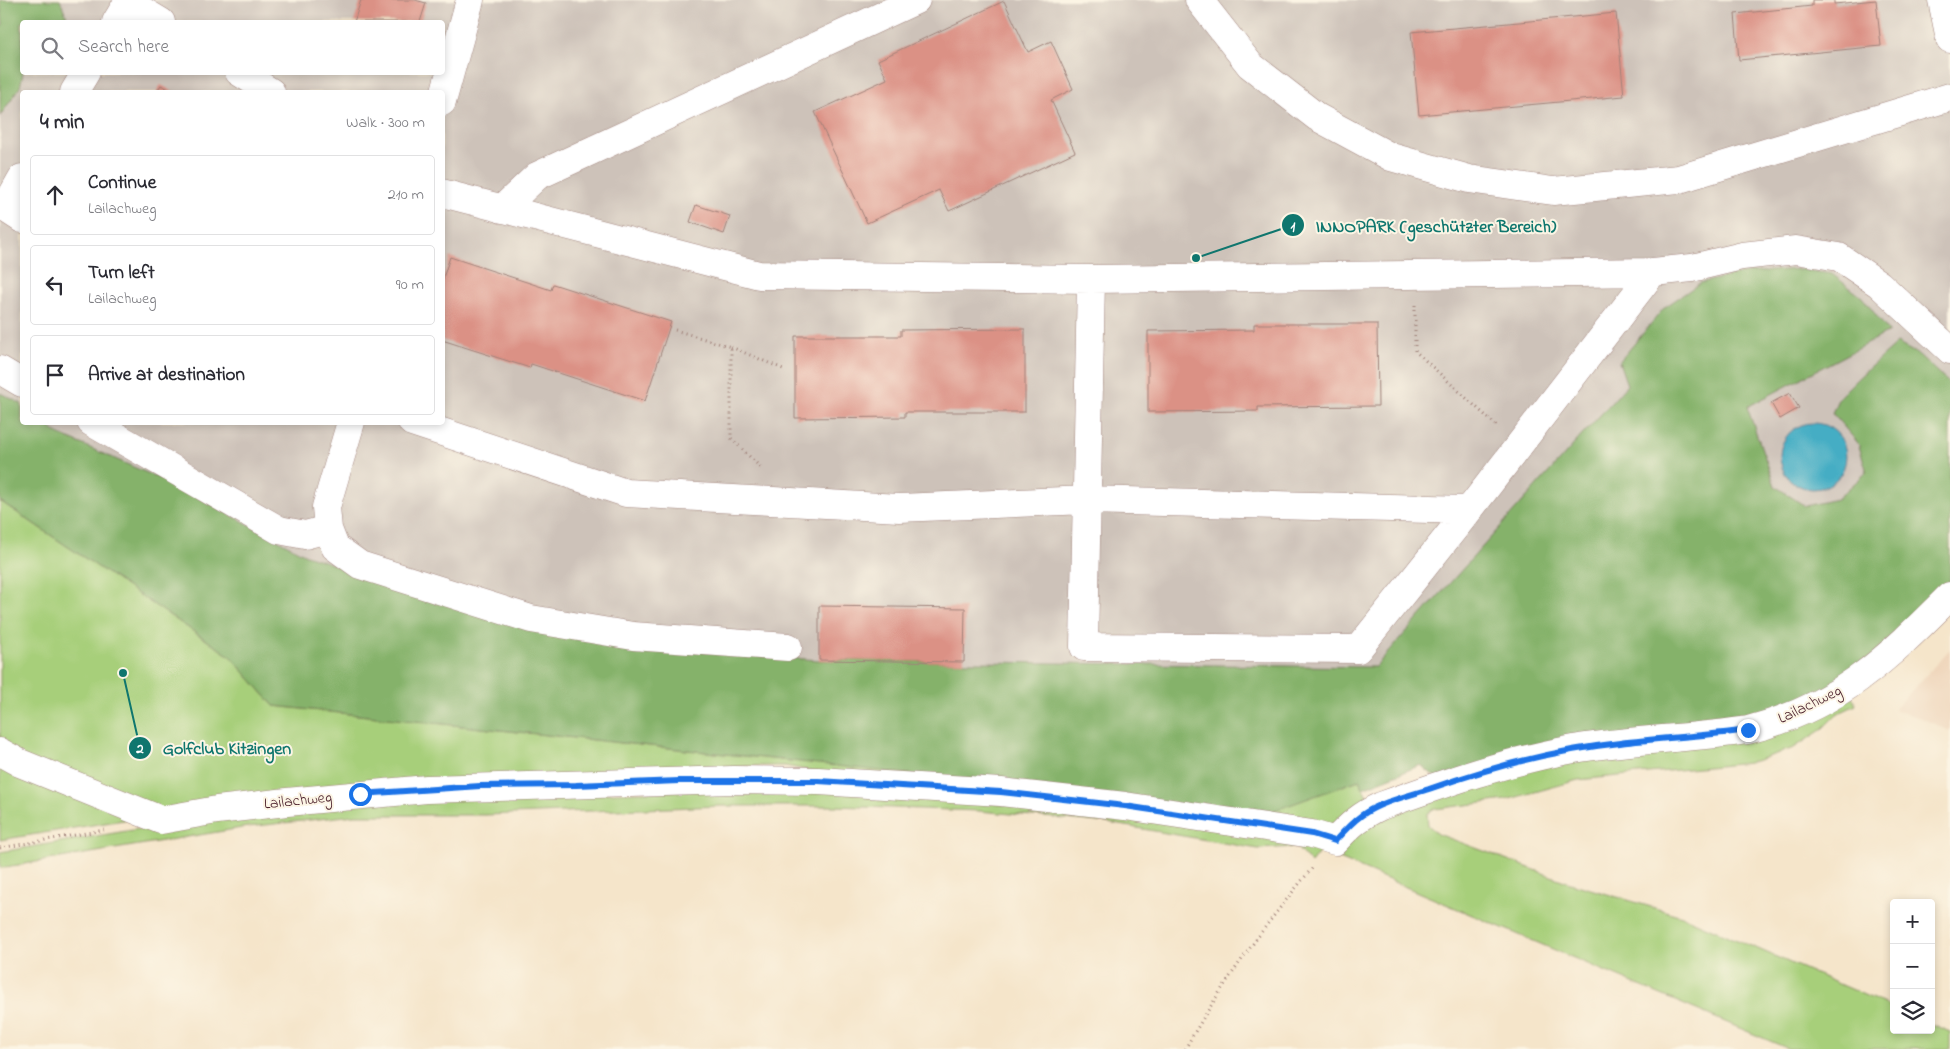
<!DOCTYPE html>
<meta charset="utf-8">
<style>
:root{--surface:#fff;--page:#f2f2f3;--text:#2b2b33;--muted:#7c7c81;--line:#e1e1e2}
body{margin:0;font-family:"Indie Flower",sans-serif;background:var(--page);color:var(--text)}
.controls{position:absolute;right:15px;bottom:15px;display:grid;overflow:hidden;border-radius:5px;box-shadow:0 2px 8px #0003}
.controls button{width:45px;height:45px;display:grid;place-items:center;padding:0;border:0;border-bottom:1px solid var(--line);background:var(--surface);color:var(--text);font:25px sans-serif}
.stop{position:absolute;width:15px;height:15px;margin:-11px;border:4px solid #1a73e8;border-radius:50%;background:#fff}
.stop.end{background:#1a73e8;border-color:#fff;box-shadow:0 1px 5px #0008}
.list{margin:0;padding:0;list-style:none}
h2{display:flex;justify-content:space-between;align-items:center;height:65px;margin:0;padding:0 20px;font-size:21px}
h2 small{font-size:16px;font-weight:400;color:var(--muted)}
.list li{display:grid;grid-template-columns:32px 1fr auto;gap:15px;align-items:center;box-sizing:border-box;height:80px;margin:0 10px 10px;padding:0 10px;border:1px solid var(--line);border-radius:5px}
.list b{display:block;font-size:19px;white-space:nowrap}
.list p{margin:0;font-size:16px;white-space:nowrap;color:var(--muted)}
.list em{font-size:16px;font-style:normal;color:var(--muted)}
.icon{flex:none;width:28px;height:28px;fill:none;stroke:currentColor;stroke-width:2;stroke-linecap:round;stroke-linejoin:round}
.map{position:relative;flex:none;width:1950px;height:1049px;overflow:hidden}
.search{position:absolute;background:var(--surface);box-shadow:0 2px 8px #0003;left:20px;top:20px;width:425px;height:55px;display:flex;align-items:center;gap:12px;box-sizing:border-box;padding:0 18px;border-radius:5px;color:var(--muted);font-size:19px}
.panel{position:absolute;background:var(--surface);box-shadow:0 2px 8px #0003;left:20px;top:90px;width:425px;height:335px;border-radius:5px}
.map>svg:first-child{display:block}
</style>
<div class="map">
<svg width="1950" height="1049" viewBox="0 0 1950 1049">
<rect width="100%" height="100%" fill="#fcf5e5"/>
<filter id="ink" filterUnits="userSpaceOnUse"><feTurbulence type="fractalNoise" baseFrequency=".02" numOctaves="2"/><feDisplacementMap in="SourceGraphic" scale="10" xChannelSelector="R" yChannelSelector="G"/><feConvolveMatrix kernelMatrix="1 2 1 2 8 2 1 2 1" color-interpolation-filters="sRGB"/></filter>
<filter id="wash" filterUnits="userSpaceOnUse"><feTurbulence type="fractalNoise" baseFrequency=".0096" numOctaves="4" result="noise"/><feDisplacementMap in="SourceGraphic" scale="20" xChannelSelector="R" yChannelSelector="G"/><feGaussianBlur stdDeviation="1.12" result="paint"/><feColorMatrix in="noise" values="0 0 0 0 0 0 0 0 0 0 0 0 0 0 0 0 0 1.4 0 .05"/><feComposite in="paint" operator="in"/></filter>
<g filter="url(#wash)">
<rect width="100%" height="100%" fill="#f5e5ca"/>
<path fill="#efd6bb" d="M 1950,649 L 1950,731 L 1921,718 L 1894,710 Z"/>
<path fill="#cdc2b9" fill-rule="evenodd" d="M 0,0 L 1950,0 L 1950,492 L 1213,808 L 791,761 L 230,656 L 0,501 ZM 22,22 L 442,22 L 442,72 L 22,72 ZM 22,92 L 442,92 L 442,422 L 22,422 Z"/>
<path fill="#a7cf7a" stroke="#787752" d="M 0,501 L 230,656 L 274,706 L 791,761 L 1320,794 L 1359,780 L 1370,802 L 1331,827 L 817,772 L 785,766 L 748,766 L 179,811 L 0,840 Z
M 1849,690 L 1856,705 L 1837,714 L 1821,730 L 1794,748 L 1749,763 L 1578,780 L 1506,800 L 1435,809 L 1427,814 L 1428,825 L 1438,834 L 1570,883 L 1682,916 L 1894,1008 L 1894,1030 L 1931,1030 L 1931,1024 L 1950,1032 L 1950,1049 L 1789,1049 L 1330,855 L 1341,841 L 1441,789 Z
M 819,786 L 1274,832 L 1321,850 L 1311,863 L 1296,847 L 1258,849 L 1108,823 L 979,811 L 834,806 L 721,806 L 486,815 L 355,815 L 248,827 L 0,868 L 0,852 L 289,804 Z"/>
<path fill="#85b26a" stroke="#68684a" d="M 0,0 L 60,0 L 67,17 L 65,22 L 22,22 L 23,73 L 20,87 L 0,116 L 0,30 L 3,24 Z
M 1798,269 L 1832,274 L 1862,297 L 1889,332 L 1747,407 L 1775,486 L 1805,506 L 1837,499 L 1867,472 L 1858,443 L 1832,413 L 1839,397 L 1858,378 L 1897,343 L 1919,355 L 1950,384 L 1950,587 L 1866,667 L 1787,711 L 1436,778 L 1421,765 L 1363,788 L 1359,780 L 1273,811 L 1213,808 L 791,761 L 274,706 L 230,656 L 0,501 L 0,393 L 22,404 L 22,422 L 44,423 L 58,434 L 179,487 L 306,555 L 469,610 L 631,647 L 819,660 L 1375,667 L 1627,385 L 1619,362 L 1665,307 L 1700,283 L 1744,273 Z"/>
<path fill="#45adc4" stroke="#486678" d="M1780 456a33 33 0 1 1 66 0a33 33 0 1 1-66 0Z"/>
<g id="blocks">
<path fill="#db9185" d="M 361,0 L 415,0 L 426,3 L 420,22 L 354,22 Z
M 1812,0 L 1834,0 L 1834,4 L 1876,0 L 1881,46 L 1739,60 L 1735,14 L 1812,6 Z
M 1004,1 L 1028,52 L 1051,41 L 1073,89 L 1051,100 L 1075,152 L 949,211 L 939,190 L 867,223 L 815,112 L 887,79 L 878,60 Z
M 1616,13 L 1624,96 L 1419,115 L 1411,32 Z
M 161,85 L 174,92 L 156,92 Z
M 696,205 L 730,216 L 724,234 L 690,222 Z
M 450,257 L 551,290 L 553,284 L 671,322 L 645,401 L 531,364 L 530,368 L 442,340 L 442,281 Z
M 1254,324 L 1377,324 L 1378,406 L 1258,407 L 1258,411 L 1148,412 L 1148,331 L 1254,330 Z
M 1025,329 L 1025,412 L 905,412 L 905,417 L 795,418 L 795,336 L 901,336 L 901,330 Z
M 1790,393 L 1799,408 L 1780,419 L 1771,403 Z
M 819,606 L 965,608 L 964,662 L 819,660 Z"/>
</g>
</g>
<g filter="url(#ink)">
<use href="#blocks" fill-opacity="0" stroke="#a0827a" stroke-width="1"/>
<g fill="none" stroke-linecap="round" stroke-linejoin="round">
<defs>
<path id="minor" d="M 1199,0 L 1250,65 L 1317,117 L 1391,157 L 1469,179 L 1553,191 L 1679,179 L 1950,97
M 1942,0 L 1950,39
M 116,22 L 128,2 L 161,22
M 239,72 L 271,92
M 74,92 L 86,72
M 442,102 L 470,0
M 22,178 L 5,208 L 22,219
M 442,193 L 759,275 L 1091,279 L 1653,272 L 1692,268 L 1742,256 L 1796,250 L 1839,257 L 1879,284 L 1950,350
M 502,209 L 537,176 L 916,0
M 1091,279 L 1084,647 L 1358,649 L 1469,510 L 1653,272
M 0,370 L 22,383
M 91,422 L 279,530 L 305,535 L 328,529 L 335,547 L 360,565 L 531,619 L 633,636 L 788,647
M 412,422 L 626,493 L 899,508 L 1087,500 L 1469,510
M 328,529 L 326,507 L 351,422
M 0,752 L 20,763 L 161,820 L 217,810 L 287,802 L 427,789 L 733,780 L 818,781 L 1001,792 L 1125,806 L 1312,834 L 1335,841 C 1350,825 1361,815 1381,806 C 1444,783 1508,761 1574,749 C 1632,739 1690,739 1748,730 C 1837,708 1887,659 1950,596"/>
</defs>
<use href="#minor" stroke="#a0827a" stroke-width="29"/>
<path stroke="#a0827a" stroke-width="3" stroke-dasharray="1 4" stroke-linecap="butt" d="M 1415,305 L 1415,351 L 1498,427
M 675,330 L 731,347 L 731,438 L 763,470
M 731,347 L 783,369
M 0,848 L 104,830
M 1185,1049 C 1222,984 1265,924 1314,866"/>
<use href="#minor" stroke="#fff" stroke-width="28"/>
</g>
</g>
<g fill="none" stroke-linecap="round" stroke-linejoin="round" filter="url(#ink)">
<path stroke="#1a73e8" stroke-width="6" d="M 360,794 L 480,786 L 576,785 L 679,781 L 818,781 L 1001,792 L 1125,806 L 1312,834 L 1335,841 C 1343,832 1352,822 1362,815 C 1381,802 1407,796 1429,789 C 1491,767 1555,750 1620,743 C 1662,738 1705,736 1748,730"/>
</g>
<g text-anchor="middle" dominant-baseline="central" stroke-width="4" stroke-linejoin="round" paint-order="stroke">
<g font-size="16" fill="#4a1f2b" stroke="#fcf5e5">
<text transform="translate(1810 705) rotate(-26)">Lailachweg</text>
<text transform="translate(298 801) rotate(-6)">Lailachweg</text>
</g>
</g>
<path fill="none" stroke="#0f766e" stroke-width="2" d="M1196 258L1293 225M123 673L140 748"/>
<g fill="#0f766e" stroke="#fcf5e5" stroke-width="2">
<circle cx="1196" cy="258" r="5"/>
<circle cx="123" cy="673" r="5"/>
<circle cx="1293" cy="225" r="12"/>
<circle cx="140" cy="748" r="12"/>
</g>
<g font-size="15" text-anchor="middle" font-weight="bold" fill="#fff">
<text x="1293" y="231">1</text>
<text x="140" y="753">2</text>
</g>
<g font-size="18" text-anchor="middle" font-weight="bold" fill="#0f766e" stroke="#fcf5e5" stroke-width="4" stroke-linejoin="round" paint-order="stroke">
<text x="1436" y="232">INNOPARK (geschützter Bereich)</text>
<text x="227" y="754">Golfclub Kitzingen</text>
</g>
</svg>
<div class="controls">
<button>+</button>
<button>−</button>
<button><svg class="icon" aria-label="layers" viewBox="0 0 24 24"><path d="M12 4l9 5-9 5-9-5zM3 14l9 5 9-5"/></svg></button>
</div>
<div class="stop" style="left:360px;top:794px"></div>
<div class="stop end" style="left:1748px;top:730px"></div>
<div class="search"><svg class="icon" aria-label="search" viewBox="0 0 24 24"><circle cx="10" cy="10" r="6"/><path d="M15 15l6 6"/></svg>Search here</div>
<section class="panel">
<h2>4 min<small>Walk · 300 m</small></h2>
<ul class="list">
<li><svg class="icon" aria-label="ahead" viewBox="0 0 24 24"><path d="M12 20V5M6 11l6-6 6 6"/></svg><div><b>Continue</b><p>Lailachweg</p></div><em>210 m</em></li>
<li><svg class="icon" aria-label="left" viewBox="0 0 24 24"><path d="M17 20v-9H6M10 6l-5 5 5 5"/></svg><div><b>Turn left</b><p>Lailachweg</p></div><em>90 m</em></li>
<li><svg class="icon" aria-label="arrive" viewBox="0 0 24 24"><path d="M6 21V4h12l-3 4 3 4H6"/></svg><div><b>Arrive at destination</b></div></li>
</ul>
</section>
</div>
